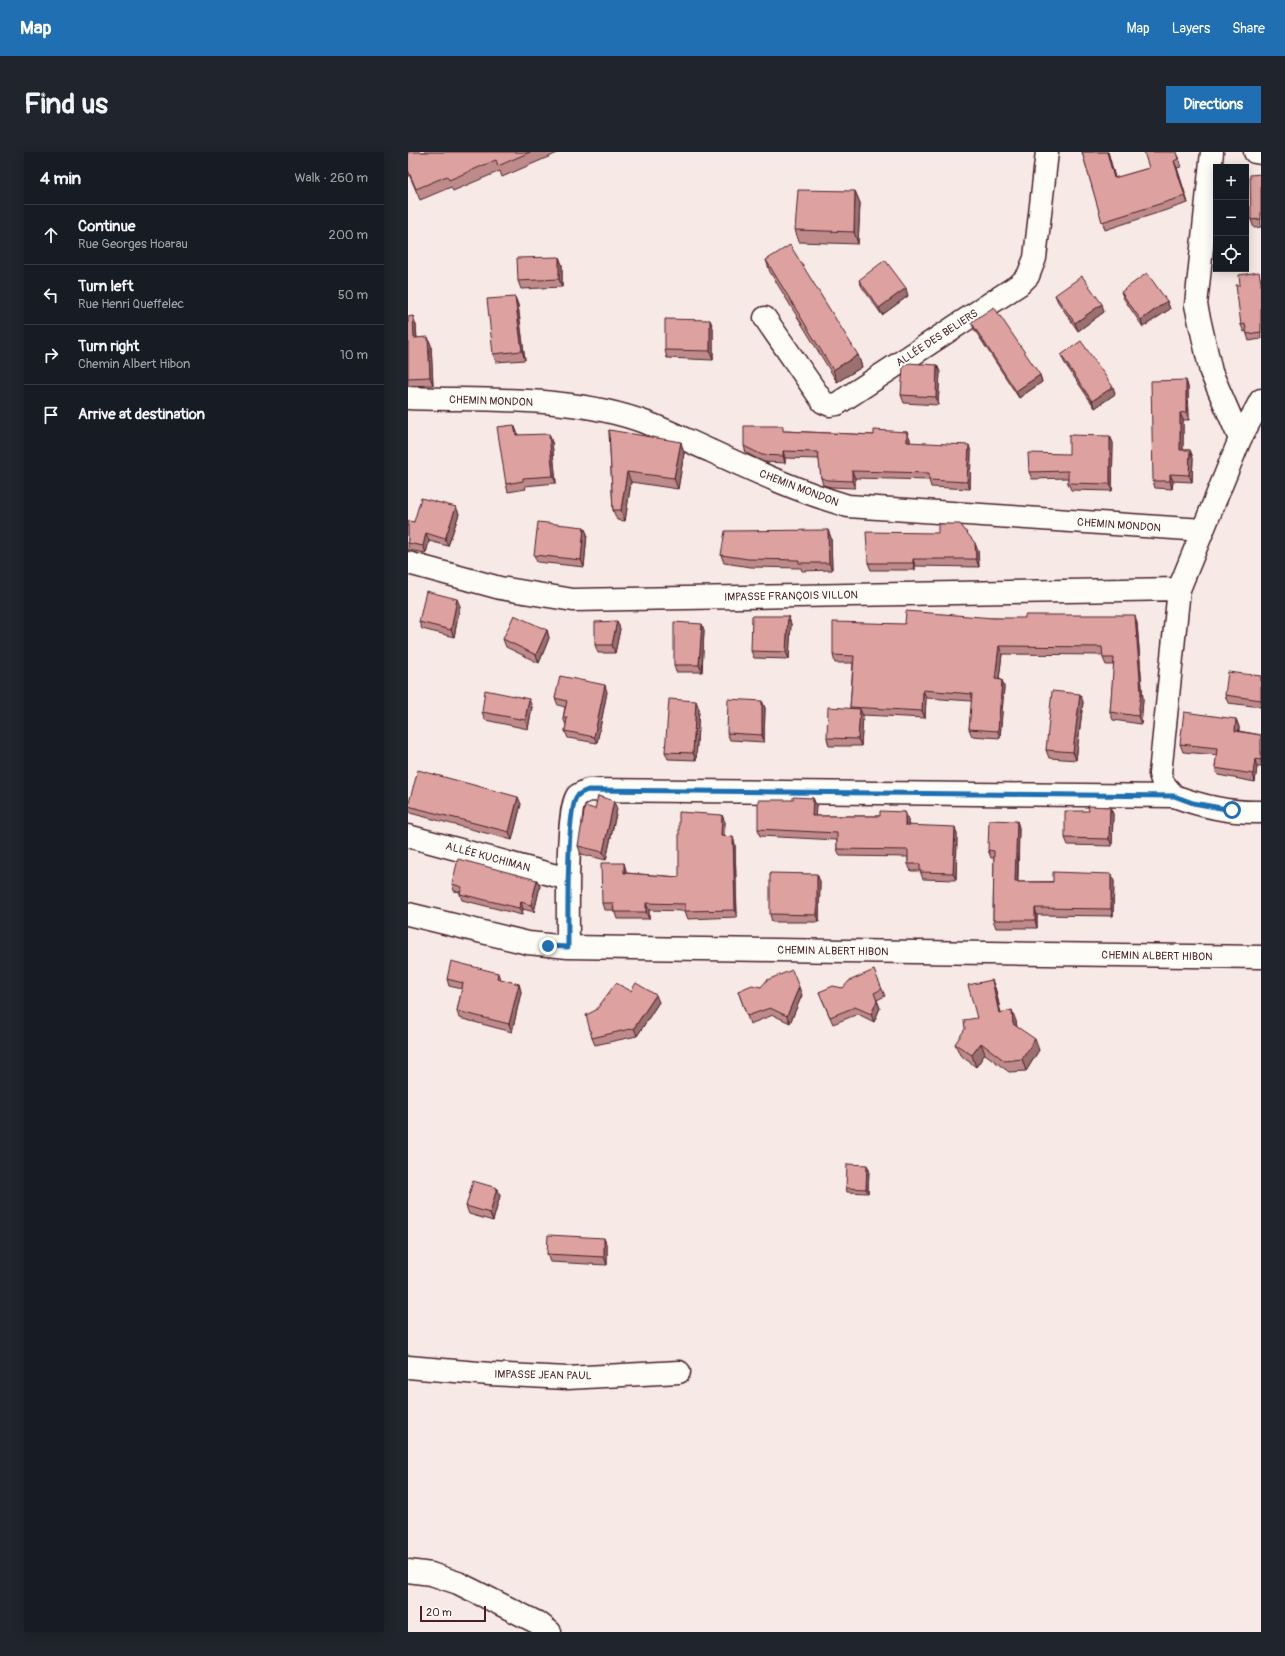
<!DOCTYPE html>
<meta charset="utf-8">
<style>
:root{--surface:#171b24;--page:#20242c;--text:#f1f3f6;--muted:#9ea1a6;--line:#363941;--accent:#1f6fb2}
body{margin:0;font-family:Pangolin,sans-serif;background:var(--page);color:var(--text)}
.controls{position:absolute;right:12px;top:12px;display:grid;overflow:hidden;border-radius:0px;box-shadow:0 2px 10px #0003}
.controls button{width:36px;height:36px;display:grid;place-items:center;padding:0;border:0;border-bottom:1px solid var(--line);background:var(--surface);color:var(--text);font:20px sans-serif}
.scale{position:absolute;left:12px;bottom:10px;width:66px;box-sizing:border-box;padding-left:4px;border:2px solid #4a1f2b;border-top:0;font-size:11px;line-height:14px;white-space:nowrap;color:#4a1f2b;-webkit-text-stroke:3px #fdfcf7;paint-order:stroke}
.stop{position:absolute;width:12px;height:12px;margin:-9px;border:3px solid #1f6fb2;border-radius:50%;background:#fff}
.stop.end{background:#1f6fb2;border-color:#fff;box-shadow:0 1px 4px #0008}
.list{margin:0;padding:0;list-style:none}
h2{display:flex;justify-content:space-between;align-items:center;height:52px;margin:0;padding:0 16px;font-size:17px}
h2 small{font-size:13px;font-weight:400;color:var(--muted)}
.list li{display:grid;grid-template-columns:26px 1fr auto;gap:12px;align-items:center;box-sizing:border-box;height:60px;padding:0 16px;border-top:1px solid var(--line)}
.list b{display:block;font-size:15px;white-space:nowrap}
.list p{margin:0;font-size:13px;white-space:nowrap;color:var(--muted)}
.list em{font-size:13px;font-style:normal;color:var(--muted)}
.icon{flex:none;width:22px;height:22px;fill:none;stroke:currentColor;stroke-width:2;stroke-linecap:round;stroke-linejoin:round}
.map{position:relative;flex:none;width:853px;height:1480px;overflow:hidden;border-radius:0px}
header{display:flex;align-items:center;gap:24px;box-sizing:border-box;height:56px;padding:0 20px;background:var(--accent);color:#fff}
header strong{font-size:19px}
nav{display:flex;gap:22px;margin-inline-start:auto;font-size:14px}
.intro{display:flex;align-items:center;justify-content:space-between;box-sizing:border-box;height:96px;padding:0 24px}
h1{margin:0;font-size:28px}
.button{padding:10px 18px;border-radius:0px;background:var(--accent);color:#fff;font-size:14px;font-weight:700}
main{display:flex;gap:24px;padding:0 24px}
aside{flex:1;background:var(--surface);border-radius:0px;box-shadow:0 2px 10px #0003}
.map>svg:first-child{display:block}
</style>
<header>
<strong>Map</strong>
<nav><a>Map</a><a>Layers</a><a>Share</a></nav>
</header>
<div class="intro"><h1>Find us</h1><a class="button">Directions</a></div>
<main>
<aside>
<h2>4 min<small>Walk · 260 m</small></h2>
<ul class="list">
<li><svg class="icon" aria-label="ahead" viewBox="0 0 24 24"><path d="M12 20V5M6 11l6-6 6 6"/></svg><div><b>Continue</b><p>Rue Georges Hoarau</p></div><em>200 m</em></li>
<li><svg class="icon" aria-label="left" viewBox="0 0 24 24"><path d="M17 20v-9H6M10 6l-5 5 5 5"/></svg><div><b>Turn left</b><p>Rue Henri Queffelec</p></div><em>50 m</em></li>
<li><svg class="icon" aria-label="right" viewBox="0 0 24 24"><path d="M7 20v-9h11M14 6l5 5-5 5"/></svg><div><b>Turn right</b><p>Chemin Albert Hibon</p></div><em>10 m</em></li>
<li><svg class="icon" aria-label="arrive" viewBox="0 0 24 24"><path d="M6 21V4h12l-3 4 3 4H6"/></svg><div><b>Arrive at destination</b></div></li>
</ul>
</aside>
<div class="map">
<svg width="853" height="1480" viewBox="0 0 853 1480">
<rect width="100%" height="100%" fill="#f7eae6"/>
<filter id="ink" filterUnits="userSpaceOnUse"><feTurbulence type="fractalNoise" baseFrequency=".025" numOctaves="2"/><feDisplacementMap in="SourceGraphic" scale="8" xChannelSelector="R" yChannelSelector="G"/><feConvolveMatrix kernelMatrix="1 2 1 2 8 2 1 2 1" color-interpolation-filters="sRGB"/></filter>
<g filter="url(#ink)">
<g fill="none" stroke-linecap="round" stroke-linejoin="round">
<defs>
<path id="minor" d="M 804,0 L 788,153 L 803,220 L 832,287
M 847,0 L 853,1
M 357,166 L 415,250 L 422,253 L 429,252 L 612,132 L 620,124 L 627,106 L 639,0
M 0,246 C 77,249 166,243 239,271 C 261,279 282,290 303,299 C 348,320 392,340 440,354 L 795,378
M 0,411 L 92,436 L 165,448 L 771,437
M 766,644 L 755,631 L 752,622 L 771,437 L 832,287 L 853,248
M 0,684 L 160,727
M 0,762 L 120,791 L 160,795 L 853,805
M 160,795 C 160,772 158,657 169,644 C 171,642 177,640 180,638 L 766,644 C 793,654 824,661 853,660
M 0,1215 L 82,1222 L 159,1226 L 271,1220
M 0,1419 L 23,1422 L 50,1431 L 132,1472 L 142,1480"/>
</defs>
<use href="#minor" stroke="#4a1f2b" stroke-width="25"/>
<use href="#minor" stroke="#fdfcf7" stroke-width="22"/>
</g>
<path fill="#be8b8a" stroke="#4a1f2b" d="M 0,0 L 152,0 L 94,25 L 92,19 L 45,39 L 43,35 L 12,48 L 0,20 Z
M 674,0 L 700,0 L 707,26 L 741,16 L 769,0 L 773,15 L 769,16 L 780,51 L 697,78 Z
M 853,22 L 853,75 L 846,76 L 843,68 Z
M 447,39 L 452,51 L 450,92 L 391,90 L 387,78 Z
M 151,105 L 154,113 L 154,135 L 113,137 L 110,129 Z
M 358,108 L 450,203 L 454,215 L 429,230 L 362,120 Z
M 853,126 L 853,187 L 841,189 L 838,179 L 836,180 L 833,173 L 832,133 Z
M 451,128 L 500,144 L 474,163 L 454,135 Z
M 713,140 L 759,149 L 762,157 L 735,175 L 716,147 Z
M 647,143 L 696,160 L 670,179 L 650,150 Z
M 107,145 L 110,153 L 117,208 L 88,210 L 85,202 Z
M 0,165 L 8,173 L 9,186 L 23,193 L 25,233 L 0,234 Z
M 302,168 L 305,176 L 305,208 L 259,206 L 257,198 Z
M 563,170 L 632,223 L 634,230 L 611,246 L 566,177 Z
M 653,203 L 705,235 L 707,242 L 687,256 L 656,210 Z
M 529,213 L 532,220 L 530,253 L 496,251 L 493,243 Z
M 778,228 L 780,235 L 781,268 L 775,268 L 775,298 L 782,298 L 785,306 L 784,330 L 765,329 L 764,337 L 747,336 L 745,329 Z
M 106,273 L 110,283 L 144,290 L 148,331 L 117,334 L 118,337 L 100,340 L 98,332 Z
M 201,278 L 276,301 L 270,337 L 223,330 L 217,369 L 209,368 L 205,358 Z
M 377,279 L 466,283 L 499,280 L 502,287 L 502,291 L 563,300 L 562,337 L 523,335 L 521,328 L 447,326 L 447,336 L 423,335 L 415,333 L 413,326 L 411,307 L 377,306 L 377,311 L 356,310 L 338,301 L 336,294 Z
M 702,284 L 705,291 L 704,339 L 663,338 L 660,331 L 660,326 L 624,327 L 621,320 L 661,302 Z
M 48,355 L 51,362 L 40,394 L 21,389 L 18,401 L 0,398 L 0,369 L 6,370 Z
M 176,375 L 179,382 L 176,415 L 129,410 L 126,403 Z
M 420,378 L 423,386 L 424,418 L 394,419 L 393,416 L 343,415 L 316,411 L 313,403 Z
M 570,399 L 571,415 L 507,414 L 507,418 L 463,418 L 460,411 Z
M 52,454 L 46,485 L 14,477 L 11,470 Z
M 380,464 L 383,472 L 381,507 L 346,506 L 343,499 Z
M 585,466 L 729,471 L 735,548 L 733,572 L 705,568 L 702,560 L 706,513 L 698,513 L 695,506 L 695,503 L 594,502 L 591,527 L 594,528 L 596,535 L 592,586 L 564,584 L 561,577 L 564,549 L 518,546 L 517,566 L 455,563 L 453,594 L 421,594 L 419,586 L 442,556 L 445,511 L 427,511 L 425,503 L 497,472 Z
M 209,469 L 212,477 L 207,501 L 190,501 L 187,493 Z
M 139,478 L 141,486 L 131,511 L 98,495 L 95,487 Z
M 296,478 L 294,520 L 268,520 L 266,513 Z
M 853,524 L 853,555 L 820,551 L 817,543 Z
M 199,540 L 189,591 L 160,586 L 157,579 L 158,573 L 155,566 L 157,555 L 150,553 L 147,546 Z
M 672,542 L 675,550 L 668,608 L 641,606 L 638,598 Z
M 354,549 L 357,556 L 356,590 L 322,588 L 319,581 Z
M 124,555 L 120,577 L 77,568 L 74,560 Z
M 291,557 L 288,608 L 260,607 L 257,600 Z
M 828,567 L 831,575 L 831,579 L 853,583 L 853,615 L 849,615 L 847,630 L 810,623 L 807,616 L 809,603 L 775,600 L 772,592 Z
M 405,646 L 408,653 L 407,664 L 472,664 L 497,660 L 500,667 L 500,673 L 549,682 L 548,728 L 515,727 L 512,719 L 503,719 L 500,712 L 500,705 L 432,704 L 429,697 L 429,688 L 352,684 L 350,677 L 385,648 Z
M 113,652 L 104,688 L 2,661 L 0,655 L 0,653 Z
M 702,655 L 705,662 L 704,694 L 660,693 L 657,686 L 681,659 Z
M 187,657 L 209,657 L 198,708 L 173,702 L 170,694 Z
M 609,669 L 611,676 L 610,730 L 706,729 L 705,764 L 629,763 L 629,776 L 588,776 L 585,768 L 586,706 L 583,706 L 580,698 Z
M 317,670 L 316,684 L 327,692 L 329,765 L 280,767 L 277,759 L 241,758 L 241,767 L 209,767 L 206,758 L 196,758 L 194,751 L 218,718 L 218,721 L 271,725 Z
M 412,729 L 411,770 L 364,770 L 362,762 Z
M 44,732 L 132,734 L 126,760 L 115,757 L 114,763 L 54,748 L 52,742 L 52,740 L 46,739 Z
M 90,821 L 92,827 L 111,832 L 113,840 L 104,880 L 51,866 L 49,859 L 54,837 L 41,834 L 39,827 Z
M 584,828 L 588,839 L 593,861 L 608,869 L 609,875 L 631,898 L 618,919 L 601,920 L 577,902 L 568,915 L 552,903 L 547,892 L 569,866 Z
M 353,835 L 394,843 L 382,871 L 365,863 L 342,872 L 330,839 Z
M 435,836 L 474,837 L 477,844 L 469,848 L 472,856 L 466,870 L 450,862 L 425,872 L 411,840 Z
M 223,839 L 251,850 L 229,884 L 187,893 L 184,886 L 188,858 Z
M 461,1017 L 460,1041 L 439,1040 L 438,1036 Z
M 89,1036 L 92,1044 L 85,1069 L 61,1062 L 58,1054 Z
M 199,1094 L 199,1113 L 142,1110 L 139,1102 Z"/>
<path fill="#9b7170" stroke="#4a1f2b" d="M 699,0 L 700,0 L 709,33 L 706,26 Z
M 766,9 L 769,16 L 780,51 L 777,44 Z
M 447,39 L 452,51 L 450,92 L 446,80 Z
M 151,105 L 154,113 L 154,135 L 151,127 Z
M 498,136 L 500,144 L 474,163 L 471,156 Z
M 107,145 L 110,153 L 117,208 L 114,199 Z
M 759,149 L 762,157 L 735,175 L 733,168 Z
M 694,152 L 696,160 L 670,179 L 667,171 Z
M 5,164 L 8,173 L 9,194 L 6,186 Z
M 302,168 L 305,176 L 305,208 L 302,199 Z
M 20,185 L 23,193 L 25,233 L 22,225 Z
M 450,203 L 454,215 L 429,230 L 425,218 Z
M 529,213 L 532,220 L 530,253 L 528,245 Z
M 632,223 L 634,230 L 611,246 L 608,239 Z
M 778,228 L 780,235 L 781,268 L 778,260 Z
M 705,235 L 707,242 L 687,256 L 684,249 Z
M 772,261 L 775,268 L 775,305 L 772,298 Z
M 106,273 L 109,280 L 111,291 L 108,283 Z
M 499,280 L 502,287 L 501,297 L 499,290 Z
M 141,282 L 144,290 L 148,331 L 145,324 Z
M 702,284 L 705,291 L 704,339 L 702,332 Z
M 273,290 L 276,301 L 270,337 L 266,326 Z
M 561,293 L 563,300 L 562,337 L 559,330 Z
M 782,298 L 785,306 L 784,330 L 781,323 Z
M 375,299 L 377,306 L 377,311 L 375,304 Z
M 444,319 L 447,326 L 447,336 L 444,329 Z
M 219,320 L 223,330 L 217,369 L 213,358 Z
M 762,322 L 765,329 L 764,337 L 762,329 Z
M 48,355 L 51,362 L 40,394 L 37,387 Z
M 176,375 L 179,382 L 176,415 L 173,408 Z
M 420,378 L 423,386 L 424,418 L 421,411 Z
M 18,381 L 21,389 L 18,401 L 15,394 Z
M 567,391 L 570,399 L 571,415 L 568,407 Z
M 505,407 L 507,414 L 507,418 L 505,411 Z
M 49,447 L 52,454 L 46,485 L 43,478 Z
M 727,463 L 729,471 L 735,548 L 733,572 L 730,564 Z
M 380,464 L 383,472 L 381,507 L 378,500 Z
M 209,469 L 212,477 L 207,501 L 204,493 Z
M 294,472 L 296,478 L 294,520 L 291,513 Z
M 139,478 L 141,486 L 131,511 L 128,503 Z
M 591,494 L 594,502 L 590,535 L 587,527 Z
M 594,528 L 596,535 L 592,586 L 590,579 Z
M 197,533 L 199,540 L 189,591 L 186,585 Z
M 515,538 L 518,546 L 517,566 L 514,559 Z
M 672,542 L 675,550 L 668,608 L 665,600 Z
M 121,547 L 124,555 L 120,577 L 117,568 Z
M 288,549 L 291,557 L 288,608 L 285,601 Z
M 354,549 L 357,556 L 356,590 L 354,583 Z
M 452,557 L 455,564 L 453,594 L 450,587 Z
M 828,567 L 831,575 L 830,586 L 827,579 Z
M 847,607 L 849,615 L 847,630 L 845,622 Z
M 110,645 L 113,652 L 104,688 L 101,680 Z
M 405,646 L 408,653 L 407,671 L 404,664 Z
M 206,649 L 209,657 L 198,708 L 195,700 Z
M 702,655 L 705,662 L 704,694 L 701,687 Z
M 497,660 L 500,667 L 500,680 L 497,673 Z
M 314,663 L 317,670 L 316,691 L 313,684 Z
M 609,669 L 611,676 L 609,737 L 607,730 Z
M 547,675 L 549,682 L 548,728 L 545,721 Z
M 325,685 L 327,692 L 329,765 L 327,758 Z
M 216,711 L 218,718 L 218,728 L 216,721 Z
M 409,722 L 412,729 L 411,770 L 409,763 Z
M 703,722 L 706,729 L 705,764 L 703,757 Z
M 129,728 L 132,734 L 126,760 L 123,753 Z
M 113,750 L 115,757 L 114,763 L 111,756 Z
M 238,751 L 241,758 L 241,767 L 238,760 Z
M 627,756 L 629,763 L 629,776 L 627,768 Z
M 584,828 L 588,839 L 595,873 L 591,861 Z
M 111,832 L 113,840 L 104,880 L 101,872 Z
M 391,835 L 394,843 L 382,871 L 379,864 Z
M 248,843 L 251,850 L 229,884 L 226,876 Z
M 469,849 L 472,856 L 466,870 L 463,862 Z
M 604,858 L 608,869 L 609,884 L 605,872 Z
M 627,887 L 631,898 L 618,919 L 614,907 Z
M 573,891 L 577,902 L 568,915 L 564,903 Z
M 459,1013 L 461,1017 L 460,1041 L 458,1037 Z
M 89,1036 L 92,1044 L 85,1069 L 82,1061 Z
M 196,1086 L 199,1094 L 199,1113 L 196,1105 Z"/>
<path fill="#dda2a0" stroke="#4a1f2b" d="M 0,0 L 122,0 L 90,14 L 88,8 L 41,28 L 39,24 L 8,37 L 0,18 Z
M 674,0 L 699,0 L 706,26 L 741,16 L 736,0 L 768,0 L 770,7 L 766,9 L 777,44 L 694,70 Z
M 853,22 L 853,67 L 843,68 L 842,23 Z
M 390,38 L 447,39 L 446,80 L 387,78 Z
M 382,93 L 450,203 L 425,218 L 358,108 Z
M 151,105 L 151,127 L 110,129 L 109,106 Z
M 477,108 L 498,136 L 471,156 L 451,128 Z
M 851,120 L 853,130 L 853,180 L 839,182 L 837,172 L 833,173 L 828,133 L 832,133 L 831,123 Z
M 739,121 L 759,149 L 733,168 L 713,140 Z
M 674,124 L 694,152 L 667,171 L 647,143 Z
M 107,145 L 114,199 L 85,202 L 79,147 Z
M 586,155 L 632,223 L 608,239 L 563,170 Z
M 5,164 L 6,186 L 20,185 L 22,225 L 0,226 L 0,165 Z
M 257,167 L 302,168 L 302,199 L 257,198 Z
M 673,189 L 705,235 L 684,249 L 653,203 Z
M 500,211 L 529,213 L 528,245 L 493,243 L 495,215 Z
M 778,228 L 778,260 L 772,261 L 772,298 L 782,298 L 781,323 L 762,322 L 762,329 L 745,329 L 743,229 Z
M 106,273 L 108,283 L 141,282 L 145,324 L 115,326 L 115,329 L 98,332 L 89,275 Z
M 336,274 L 375,274 L 375,279 L 466,283 L 466,278 L 499,280 L 499,290 L 561,293 L 559,330 L 521,328 L 521,321 L 444,319 L 444,329 L 420,328 L 413,326 L 410,300 L 375,299 L 375,304 L 354,303 L 336,294 Z
M 201,278 L 273,290 L 266,326 L 219,320 L 213,358 L 205,358 Z
M 661,283 L 702,284 L 702,332 L 660,331 L 660,319 L 621,320 L 620,301 L 661,302 Z
M 13,346 L 48,355 L 37,387 L 18,381 L 15,394 L 0,391 L 0,369 L 6,370 Z
M 130,370 L 176,375 L 173,408 L 126,403 Z
M 530,372 L 552,372 L 567,391 L 568,407 L 505,407 L 505,411 L 460,411 L 458,380 L 530,381 Z
M 420,378 L 421,411 L 391,411 L 391,408 L 340,407 L 313,403 L 317,379 Z
M 18,439 L 49,447 L 43,478 L 11,470 Z
M 498,459 L 585,466 L 617,466 L 617,463 L 727,463 L 733,540 L 730,564 L 702,560 L 706,506 L 695,506 L 694,495 L 591,494 L 587,527 L 594,528 L 590,579 L 561,577 L 564,542 L 515,538 L 514,559 L 442,555 L 446,504 L 425,503 L 425,470 L 497,472 Z
M 106,463 L 139,478 L 128,503 L 95,487 Z
M 344,464 L 380,464 L 378,500 L 343,499 Z
M 209,469 L 204,493 L 187,493 L 187,470 Z
M 266,470 L 294,472 L 291,513 L 266,513 Z
M 820,520 L 853,524 L 853,548 L 817,543 Z
M 152,524 L 197,533 L 186,585 L 157,579 L 159,566 L 155,566 L 159,549 L 147,546 Z
M 77,538 L 121,547 L 117,568 L 74,560 Z
M 644,539 L 672,542 L 665,600 L 638,598 Z
M 261,547 L 288,549 L 285,601 L 257,600 Z
M 320,547 L 354,549 L 354,583 L 319,581 Z
M 420,555 L 452,557 L 450,587 L 419,586 Z
M 776,560 L 828,567 L 827,579 L 853,583 L 853,608 L 847,607 L 845,622 L 807,616 L 809,596 L 772,592 Z
M 10,618 L 110,645 L 101,680 L 0,654 Z
M 190,644 L 206,649 L 195,700 L 170,694 L 177,654 L 187,657 Z
M 385,645 L 405,646 L 404,664 L 472,664 L 472,659 L 497,660 L 497,673 L 547,675 L 545,721 L 512,720 L 512,712 L 500,712 L 500,698 L 429,697 L 429,681 L 350,677 L 350,648 L 385,648 Z
M 680,654 L 702,655 L 701,687 L 657,686 L 657,659 L 681,659 Z
M 271,660 L 314,663 L 313,684 L 325,685 L 327,758 L 277,759 L 277,752 L 238,751 L 238,760 L 206,760 L 205,751 L 194,751 L 193,711 L 216,711 L 216,721 L 271,725 Z
M 581,668 L 609,669 L 607,730 L 645,730 L 645,720 L 703,722 L 703,757 L 627,756 L 627,768 L 585,768 L 586,699 L 580,698 Z
M 50,707 L 129,728 L 123,753 L 113,750 L 111,756 L 52,742 L 54,735 L 44,732 Z
M 362,721 L 409,722 L 409,763 L 362,762 Z
M 43,809 L 90,821 L 89,826 L 111,832 L 101,872 L 49,859 L 55,831 L 39,827 Z
M 384,818 L 391,835 L 379,864 L 362,856 L 339,864 L 330,839 L 344,833 L 353,835 L 359,828 Z
M 466,818 L 474,837 L 466,841 L 469,849 L 463,862 L 447,855 L 422,865 L 411,840 L 425,834 L 435,836 L 441,829 Z
M 584,828 L 591,861 L 604,858 L 605,872 L 627,887 L 614,907 L 597,909 L 573,891 L 564,903 L 547,892 L 557,877 L 556,868 L 569,866 L 560,833 Z
M 208,831 L 223,839 L 228,831 L 248,843 L 226,876 L 184,886 L 178,863 L 188,858 Z
M 439,1012 L 459,1013 L 458,1037 L 438,1036 Z
M 65,1029 L 89,1036 L 82,1061 L 58,1054 Z
M 140,1083 L 196,1086 L 196,1105 L 139,1102 Z"/>
</g>
<g fill="none" stroke-linecap="round" stroke-linejoin="round" filter="url(#ink)">
<path stroke="#1f6fb2" stroke-width="5" d="M 140,794 L 160,795 C 160,772 158,657 169,644 C 171,642 177,639 180,638 L 766,644 L 785,651 L 824,658"/>
</g>
<g text-anchor="middle" dominant-baseline="central" stroke-width="4" stroke-linejoin="round" paint-order="stroke">
<g font-size="11" fill="#4a1f2b" stroke="#fdfcf7">
<text transform="translate(529 186) rotate(-33)">ALLÉE DES BELIERS</text>
<text transform="translate(83 249) rotate(2)">CHEMIN MONDON</text>
<text transform="translate(391 336) rotate(21)">CHEMIN MONDON</text>
<text transform="translate(711 373) rotate(4)">CHEMIN MONDON</text>
<text transform="translate(383 444) rotate(-1)">IMPASSE FRANÇOIS VILLON</text>
<text transform="translate(80 705) rotate(15)">ALLÉE KUCHIMAN</text>
<text transform="translate(425 799) rotate(1)">CHEMIN ALBERT HIBON</text>
<text transform="translate(749 804) rotate(1)">CHEMIN ALBERT HIBON</text>
<text transform="translate(135 1223) rotate(1)">IMPASSE JEAN PAUL</text>
</g>
</g>
</svg>
<div class="controls">
<button>+</button>
<button>−</button>
<button><svg class="icon" aria-label="locate" viewBox="0 0 24 24"><circle cx="12" cy="12" r="6"/><path d="M12 2v4M12 18v4M2 12h4M18 12h4"/></svg></button>
</div>
<div class="scale">20 m</div>
<div class="stop" style="left:824px;top:658px"></div>
<div class="stop end" style="left:140px;top:794px"></div>
</div>
</main>
